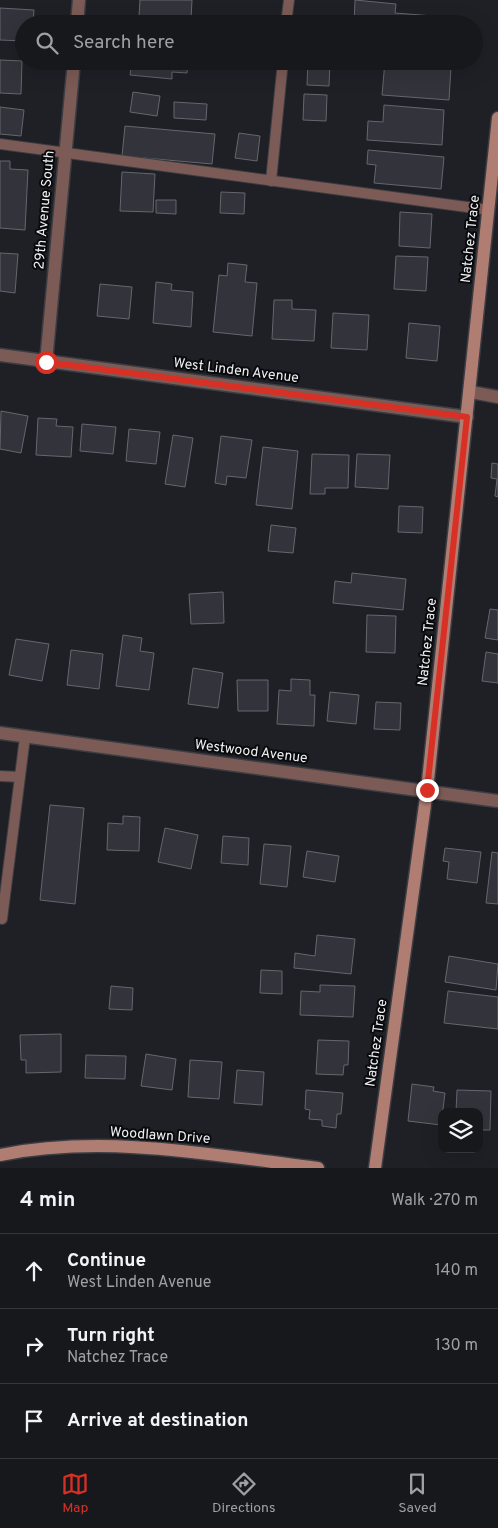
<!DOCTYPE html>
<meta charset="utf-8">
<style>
:root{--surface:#17181c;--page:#242529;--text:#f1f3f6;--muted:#9ea0a3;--line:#36373b;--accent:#d93025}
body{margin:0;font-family:Overpass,sans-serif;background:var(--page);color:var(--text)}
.controls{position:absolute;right:15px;bottom:15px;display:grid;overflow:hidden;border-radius:10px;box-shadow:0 5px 20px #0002}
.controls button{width:45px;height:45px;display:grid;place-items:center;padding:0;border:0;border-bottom:1px solid var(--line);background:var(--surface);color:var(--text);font:25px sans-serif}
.stop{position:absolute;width:15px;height:15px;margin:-11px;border:4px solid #d93025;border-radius:50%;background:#fff}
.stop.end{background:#d93025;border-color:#fff;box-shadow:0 1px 5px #0008}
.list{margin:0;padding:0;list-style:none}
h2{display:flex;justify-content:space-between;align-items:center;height:65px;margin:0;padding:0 20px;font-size:21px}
h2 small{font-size:16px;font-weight:400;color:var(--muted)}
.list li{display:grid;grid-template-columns:32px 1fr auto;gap:15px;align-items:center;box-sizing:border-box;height:75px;padding:0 20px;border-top:1px solid var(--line)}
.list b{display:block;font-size:19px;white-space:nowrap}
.list p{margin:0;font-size:16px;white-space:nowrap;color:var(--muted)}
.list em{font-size:16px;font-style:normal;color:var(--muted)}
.icon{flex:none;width:28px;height:28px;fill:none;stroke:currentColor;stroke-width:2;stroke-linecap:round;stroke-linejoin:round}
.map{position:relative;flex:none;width:498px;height:1168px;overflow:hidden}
.search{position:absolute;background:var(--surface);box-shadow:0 5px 20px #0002;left:15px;right:15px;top:15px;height:55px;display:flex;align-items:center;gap:12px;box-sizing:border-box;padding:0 18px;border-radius:28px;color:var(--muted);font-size:19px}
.sheet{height:290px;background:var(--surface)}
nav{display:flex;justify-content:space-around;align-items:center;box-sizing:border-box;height:70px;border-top:1px solid var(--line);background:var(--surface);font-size:14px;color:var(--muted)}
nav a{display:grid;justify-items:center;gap:2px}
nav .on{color:var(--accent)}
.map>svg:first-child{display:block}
</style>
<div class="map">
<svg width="498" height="1168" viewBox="0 0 498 1168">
<rect width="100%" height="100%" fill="#1f2026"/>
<path fill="#33343b" stroke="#65666e" d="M 140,0 L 192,0 L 191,19 L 139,16 Z
M 355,0 L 396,4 L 395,13 L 459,18 L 458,24 L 354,24 Z
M 0,8 L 34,10 L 33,24 L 24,24 L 24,41 L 0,40 Z
M 0,60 L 22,61 L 21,94 L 0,93 Z
M 132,61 L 188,61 L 187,73 L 172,72 L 172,79 L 130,75 Z
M 308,61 L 330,62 L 329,86 L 307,85 Z
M 385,61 L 451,67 L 449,100 L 382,95 Z
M 133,92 L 160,96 L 157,116 L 130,112 Z
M 304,94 L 327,95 L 326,121 L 303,120 Z
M 174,102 L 207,104 L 206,120 L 174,118 Z
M 384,105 L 444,110 L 442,145 L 367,140 L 368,121 L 383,122 Z
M 0,107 L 24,110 L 21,136 L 0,134 Z
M 125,126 L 215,134 L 212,164 L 122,156 Z
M 239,133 L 260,136 L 257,161 L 235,158 Z
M 368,150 L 444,157 L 441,189 L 374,183 L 376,165 L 367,164 Z
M 0,161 L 10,161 L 10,169 L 28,170 L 25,230 L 0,228 Z
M 122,172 L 155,174 L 153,212 L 120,211 Z
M 221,192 L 245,193 L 244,214 L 220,213 Z
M 156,200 L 176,200 L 176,214 L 156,213 Z
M 400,212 L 432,214 L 430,248 L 399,246 Z
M 0,253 L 18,254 L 15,293 L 0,291 Z
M 396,256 L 428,257 L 426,291 L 394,289 Z
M 228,263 L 247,265 L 245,282 L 257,283 L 252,336 L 213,332 L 219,275 L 227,276 Z
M 156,282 L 172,284 L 171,290 L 193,292 L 191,327 L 153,323 Z
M 100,284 L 132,287 L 129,319 L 97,316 Z
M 274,300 L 292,300 L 292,309 L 316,310 L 314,341 L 272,339 Z
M 333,313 L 369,315 L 367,350 L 331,348 Z
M 409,323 L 440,326 L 437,361 L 406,358 Z
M 1,411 L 28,416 L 21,453 L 0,449 Z
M 38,418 L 57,419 L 56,426 L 73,427 L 71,457 L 36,455 Z
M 82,424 L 116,427 L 113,454 L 80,451 Z
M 129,429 L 160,432 L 156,464 L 126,461 Z
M 173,435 L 193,438 L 185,487 L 165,484 Z
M 221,436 L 252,440 L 246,478 L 227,476 L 226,485 L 215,483 Z
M 263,447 L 298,451 L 292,509 L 256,505 Z
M 312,454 L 349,455 L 348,488 L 325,488 L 325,494 L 310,494 Z
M 357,454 L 390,455 L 388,489 L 355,487 Z
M 492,463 L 498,464 L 498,497 L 495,496 L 497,479 L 491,478 Z
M 399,506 L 423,507 L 422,533 L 398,532 Z
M 271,525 L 296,528 L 293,553 L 268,551 Z
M 352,573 L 406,579 L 403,610 L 333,603 L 335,581 L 351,583 Z
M 223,592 L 224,623 L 191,624 L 189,594 Z
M 490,609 L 498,610 L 498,640 L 485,638 Z
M 367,615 L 396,616 L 395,653 L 366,652 Z
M 123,635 L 142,638 L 140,651 L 154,653 L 149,690 L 116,686 Z
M 16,639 L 49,644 L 42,681 L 9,675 Z
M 71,650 L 103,654 L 99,689 L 67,685 Z
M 486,652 L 498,654 L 498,683 L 482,681 Z
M 193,668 L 223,673 L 218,708 L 188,704 Z
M 291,679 L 310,680 L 310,695 L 315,695 L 314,726 L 277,724 L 279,690 L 291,691 Z
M 237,680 L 268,680 L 268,711 L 238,711 Z
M 330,692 L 359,695 L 356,724 L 327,721 Z
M 376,702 L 401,703 L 400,730 L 374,729 Z
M 50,805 L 84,808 L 75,904 L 40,900 Z
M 123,816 L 140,817 L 139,851 L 107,850 L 108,823 L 123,824 Z
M 165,828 L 198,835 L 191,869 L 158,862 Z
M 223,836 L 249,838 L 248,865 L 221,863 Z
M 264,844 L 291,846 L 287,887 L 260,884 Z
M 445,848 L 481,852 L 477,883 L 447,879 L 449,862 L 443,861 Z
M 307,851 L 339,856 L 335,882 L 303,877 Z
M 492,852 L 498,853 L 498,904 L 486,903 Z
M 317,935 L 355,939 L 351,974 L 294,968 L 295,953 L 315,956 Z
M 449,956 L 498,964 L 496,990 L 445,982 Z
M 261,970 L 282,971 L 282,994 L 260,993 Z
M 320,985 L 355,986 L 353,1017 L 300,1015 L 301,991 L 320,992 Z
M 111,986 L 133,988 L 132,1010 L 109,1009 Z
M 448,991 L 498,997 L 498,1029 L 444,1023 Z
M 61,1034 L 61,1072 L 26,1073 L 26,1060 L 21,1060 L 20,1035 Z
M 318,1040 L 349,1041 L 348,1065 L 344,1065 L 343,1075 L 316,1074 Z
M 146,1054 L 176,1059 L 172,1090 L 141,1086 Z
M 86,1055 L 126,1056 L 125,1079 L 85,1078 Z
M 190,1060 L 222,1062 L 219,1099 L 188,1097 Z
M 237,1070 L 264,1072 L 262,1105 L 234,1103 Z
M 412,1084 L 434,1087 L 433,1091 L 445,1093 L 441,1125 L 408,1121 Z
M 306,1090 L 343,1093 L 341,1114 L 337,1114 L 336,1128 L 322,1126 L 322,1120 L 309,1119 L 310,1110 L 305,1109 Z
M 457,1090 L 491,1091 L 490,1130 L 479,1130 L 479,1112 L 456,1112 Z"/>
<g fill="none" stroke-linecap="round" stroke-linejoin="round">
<defs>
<path id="service" d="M 286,24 L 289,0
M 0,144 L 489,210
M 271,181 L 283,61
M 0,776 L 20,777
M 0,914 L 2,919 L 25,737"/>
<path id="minor" d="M 77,24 L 79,0
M 0,355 L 467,417
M 46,362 L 74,61
M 471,392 L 498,397
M 0,733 L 498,801"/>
<path id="secondary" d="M 0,1155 C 105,1134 214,1155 318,1168
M 375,1168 L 427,790 L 498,118"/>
</defs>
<use href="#service" stroke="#3c3d43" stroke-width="12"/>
<use href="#minor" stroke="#3c3d43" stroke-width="15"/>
<use href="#secondary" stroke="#3c3d43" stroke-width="15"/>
<use href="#service" stroke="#7c5b56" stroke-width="10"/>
<use href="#minor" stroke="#7c5b56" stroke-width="12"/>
<use href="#secondary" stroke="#b07d73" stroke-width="12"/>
</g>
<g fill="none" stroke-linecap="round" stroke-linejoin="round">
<path stroke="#d93025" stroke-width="6" d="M 46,362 L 467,417 L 427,790"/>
</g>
<g text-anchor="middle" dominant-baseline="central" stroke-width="4" stroke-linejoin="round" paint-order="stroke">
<g font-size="14" fill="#eff0f4" stroke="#090a0c">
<text transform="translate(45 210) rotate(-85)">29th Avenue South</text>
<text transform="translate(471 239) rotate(-84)">Natchez Trace</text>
<text transform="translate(236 371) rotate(7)">West Linden Avenue</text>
<text transform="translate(428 642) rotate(-84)">Natchez Trace</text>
<text transform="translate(251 752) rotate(7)">Westwood Avenue</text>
<text transform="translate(377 1043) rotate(-82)">Natchez Trace</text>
<text transform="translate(160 1136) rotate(4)">Woodlawn Drive</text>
</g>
</g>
</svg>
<div class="controls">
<button><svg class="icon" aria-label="layers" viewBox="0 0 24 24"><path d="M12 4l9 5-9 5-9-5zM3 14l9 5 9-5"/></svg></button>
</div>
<div class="stop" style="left:46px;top:362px"></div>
<div class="stop end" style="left:427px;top:790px"></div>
<div class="search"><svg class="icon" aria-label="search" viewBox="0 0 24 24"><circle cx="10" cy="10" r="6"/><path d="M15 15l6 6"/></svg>Search here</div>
</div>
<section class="sheet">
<h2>4 min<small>Walk · 270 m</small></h2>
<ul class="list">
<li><svg class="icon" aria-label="ahead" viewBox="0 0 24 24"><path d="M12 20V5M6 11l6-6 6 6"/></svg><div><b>Continue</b><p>West Linden Avenue</p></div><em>140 m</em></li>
<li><svg class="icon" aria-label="right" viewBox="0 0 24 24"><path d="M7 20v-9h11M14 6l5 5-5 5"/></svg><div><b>Turn right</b><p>Natchez Trace</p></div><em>130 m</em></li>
<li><svg class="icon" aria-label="arrive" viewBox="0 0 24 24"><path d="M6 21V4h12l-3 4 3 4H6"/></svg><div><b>Arrive at destination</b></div></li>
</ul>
</section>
<nav>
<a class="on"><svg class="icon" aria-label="map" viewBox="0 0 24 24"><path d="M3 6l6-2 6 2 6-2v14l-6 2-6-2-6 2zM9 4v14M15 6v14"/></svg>Map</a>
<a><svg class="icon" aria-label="directions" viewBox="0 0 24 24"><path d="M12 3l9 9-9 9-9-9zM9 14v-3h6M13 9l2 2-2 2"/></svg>Directions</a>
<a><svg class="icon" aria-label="saved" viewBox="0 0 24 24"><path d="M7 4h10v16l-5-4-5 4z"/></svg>Saved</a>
</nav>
